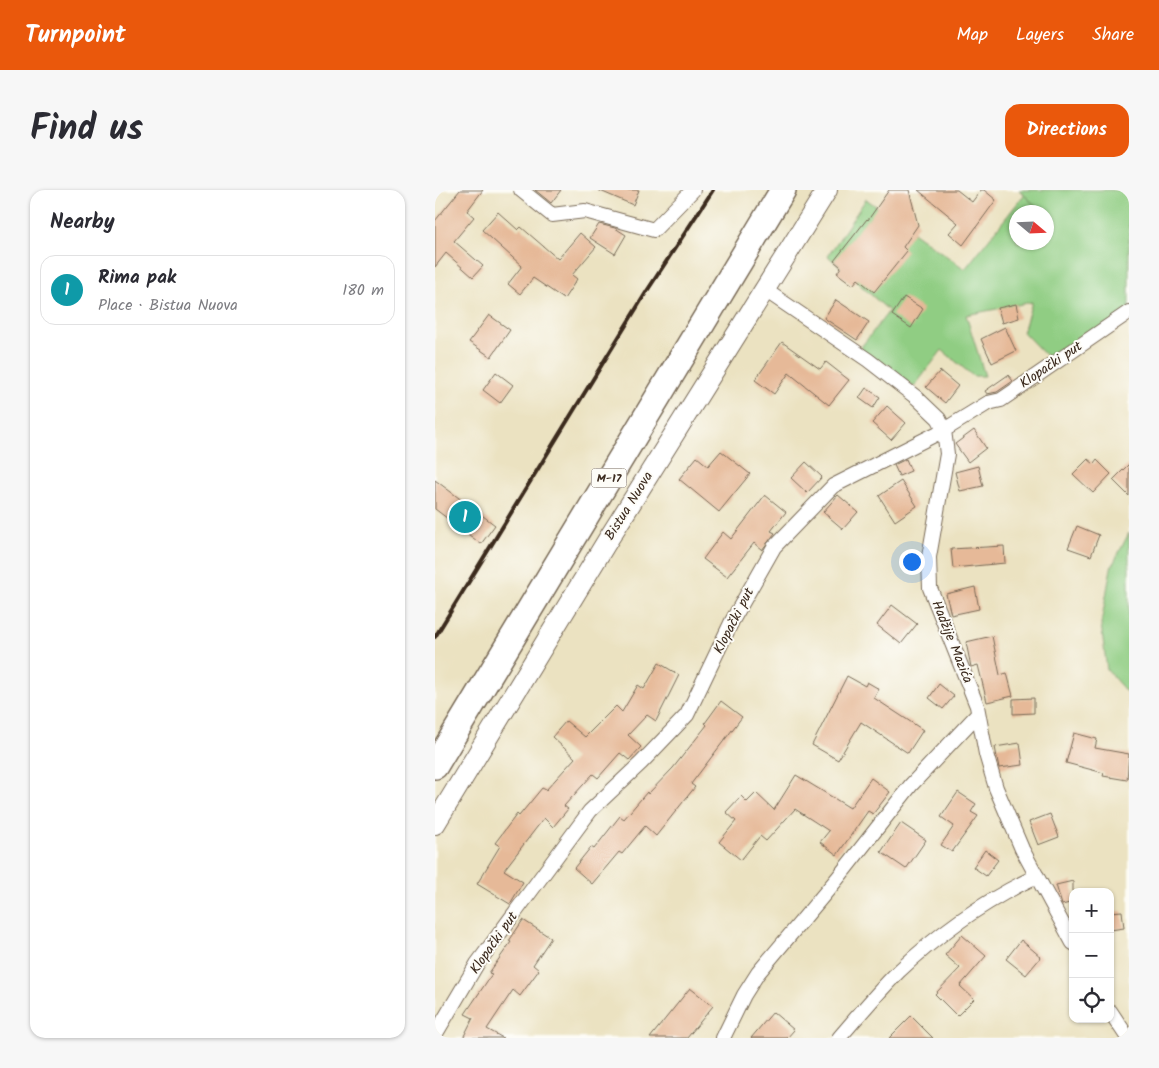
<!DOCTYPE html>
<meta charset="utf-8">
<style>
:root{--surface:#fff;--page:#f7f7f7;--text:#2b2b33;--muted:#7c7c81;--line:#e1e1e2;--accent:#ea580c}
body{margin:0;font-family:Kalam,sans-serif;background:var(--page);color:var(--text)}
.controls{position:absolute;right:15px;bottom:15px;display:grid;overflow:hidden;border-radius:10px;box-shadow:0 1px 4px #0004}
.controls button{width:45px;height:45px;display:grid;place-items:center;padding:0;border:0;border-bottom:1px solid var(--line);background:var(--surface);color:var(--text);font:25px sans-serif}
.compass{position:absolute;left:574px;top:15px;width:45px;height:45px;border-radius:50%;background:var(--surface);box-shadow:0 1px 4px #0004;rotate:109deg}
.you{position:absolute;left:476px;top:371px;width:18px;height:18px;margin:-12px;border:4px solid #fff;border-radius:50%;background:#1a73e8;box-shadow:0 0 0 8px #1a73e833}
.badge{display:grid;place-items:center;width:32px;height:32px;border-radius:50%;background:var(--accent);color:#fff;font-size:16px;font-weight:700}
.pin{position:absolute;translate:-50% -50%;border:2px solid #fff;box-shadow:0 1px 5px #0006}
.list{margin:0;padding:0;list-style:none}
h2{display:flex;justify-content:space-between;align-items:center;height:65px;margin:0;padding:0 20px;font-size:21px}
h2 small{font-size:16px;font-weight:400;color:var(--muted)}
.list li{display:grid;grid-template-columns:32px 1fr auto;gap:15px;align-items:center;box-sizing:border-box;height:70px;margin:0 10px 10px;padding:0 10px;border:1px solid var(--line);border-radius:15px}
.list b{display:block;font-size:19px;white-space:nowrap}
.list p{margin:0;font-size:16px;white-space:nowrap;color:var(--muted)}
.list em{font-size:16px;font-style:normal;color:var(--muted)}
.icon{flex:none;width:28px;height:28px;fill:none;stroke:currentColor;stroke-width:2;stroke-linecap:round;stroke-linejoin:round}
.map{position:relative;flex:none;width:694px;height:848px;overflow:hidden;border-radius:15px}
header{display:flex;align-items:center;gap:30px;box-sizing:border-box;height:70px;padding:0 25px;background:var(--accent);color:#fff}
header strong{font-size:24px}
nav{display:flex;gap:28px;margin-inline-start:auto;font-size:18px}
.intro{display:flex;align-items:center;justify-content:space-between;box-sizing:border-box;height:120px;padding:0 30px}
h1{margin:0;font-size:35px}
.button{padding:12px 22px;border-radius:15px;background:var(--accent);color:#fff;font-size:18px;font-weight:700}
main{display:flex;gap:30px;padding:0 30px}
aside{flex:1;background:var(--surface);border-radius:15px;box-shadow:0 1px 4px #0004}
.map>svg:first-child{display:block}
</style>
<header>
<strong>Turnpoint</strong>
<nav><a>Map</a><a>Layers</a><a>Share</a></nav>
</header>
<div class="intro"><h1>Find us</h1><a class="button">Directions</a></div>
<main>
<aside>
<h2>Nearby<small></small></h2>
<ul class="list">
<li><span class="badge" style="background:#0f9aa8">1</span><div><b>Rima pak</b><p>Place · Bistua Nuova</p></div><em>180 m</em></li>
</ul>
</aside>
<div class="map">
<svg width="694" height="848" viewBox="0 0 694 848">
<rect width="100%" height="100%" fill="#fdfcf7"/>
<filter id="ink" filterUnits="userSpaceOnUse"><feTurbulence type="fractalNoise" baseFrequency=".02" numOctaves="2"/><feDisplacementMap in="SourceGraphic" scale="10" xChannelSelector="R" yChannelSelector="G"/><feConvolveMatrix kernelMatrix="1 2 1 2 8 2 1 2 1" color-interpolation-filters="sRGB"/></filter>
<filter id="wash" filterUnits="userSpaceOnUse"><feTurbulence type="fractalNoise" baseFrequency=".0096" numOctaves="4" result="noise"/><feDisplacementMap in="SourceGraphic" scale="20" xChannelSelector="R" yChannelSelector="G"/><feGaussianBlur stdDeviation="1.12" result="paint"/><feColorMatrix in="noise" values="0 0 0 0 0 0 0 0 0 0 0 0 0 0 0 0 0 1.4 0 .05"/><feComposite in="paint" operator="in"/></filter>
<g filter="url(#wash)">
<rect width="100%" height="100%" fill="#ebe2c1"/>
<path fill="#90cd83" stroke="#667c50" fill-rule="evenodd" d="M 584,0 L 694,0 L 694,125 L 619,174 L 588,142 L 597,112 L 531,125 L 550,186 L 538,186 L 507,160 L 479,197 L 423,161 L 454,121 L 393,66 L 431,9 L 530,79 L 589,5 L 602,17 ZM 582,22 L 612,22 L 612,52 L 582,52 Z
M 694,343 L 694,505 L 672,480 L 666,434 L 676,378 Z"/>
<g id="blocks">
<path fill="#e6b998" d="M 25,0 L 48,0 L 32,21 L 39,27 L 19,51 L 48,76 L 38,87 L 11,63 L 0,77 L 0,31 Z
M 100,0 L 126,0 L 116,13 Z
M 163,0 L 204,0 L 198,15 Z
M 454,0 L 474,0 L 483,35 L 468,57 L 472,61 L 439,102 L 423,89 L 418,95 L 402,83 L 406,77 L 399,71 L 432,29 L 433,30 Z
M 483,0 L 522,0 L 537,12 L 546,0 L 549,0 L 561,10 L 528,55 L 514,43 L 523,33 Z
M 63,22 L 83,40 L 86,37 L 123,69 L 145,43 L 161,57 L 137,85 L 142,89 L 129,109 L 98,88 L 85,104 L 73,94 L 87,76 L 47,40 Z
M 164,34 L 180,38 L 191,45 L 180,64 L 155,48 Z
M 469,107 L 488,119 L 476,138 L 457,125 Z
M 401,110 L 434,132 L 422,150 L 389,128 Z
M 581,114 L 584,128 L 567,133 L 563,118 Z
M 54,125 L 75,140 L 56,167 L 34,152 Z
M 570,137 L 581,161 L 557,173 L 546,149 Z
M 347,152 L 385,179 L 391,172 L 414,190 L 394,215 L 354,183 L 339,204 L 320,190 Z
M 505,181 L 523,196 L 510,213 L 491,197 Z
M 61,182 L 78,195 L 65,213 L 48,200 Z
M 573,185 L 578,191 L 562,202 L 552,204 L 550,201 Z
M 431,198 L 445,207 L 438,218 L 424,208 Z
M 452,216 L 471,233 L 456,250 L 437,233 Z
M 539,240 L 551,258 L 533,272 L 520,254 Z
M 286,261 L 315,284 L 284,322 L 244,289 L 262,267 L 273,276 Z
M 471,269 L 476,281 L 464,286 L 459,275 Z
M 653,269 L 659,274 L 662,270 L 676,284 L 658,303 L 638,284 Z
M 371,272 L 387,287 L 372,303 L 356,288 Z
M 694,274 L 694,306 L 678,290 Z
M 543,276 L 548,296 L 525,301 L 520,282 Z
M 0,290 L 60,335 L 46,354 L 0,319 Z
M 466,291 L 482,316 L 460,331 L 444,306 Z
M 330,305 L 351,322 L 336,341 L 340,343 L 327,360 L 319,353 L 292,387 L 268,369 L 288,342 L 296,349 Z
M 403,305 L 423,322 L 408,339 L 388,322 Z
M 642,336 L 664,345 L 656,366 L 633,358 Z
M 569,356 L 570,373 L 518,378 L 516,359 Z
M 540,397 L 544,419 L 516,425 L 511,404 Z
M 457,415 L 482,434 L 466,454 L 442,435 Z
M 557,446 L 565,485 L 572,483 L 578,506 L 552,512 L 543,475 L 536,477 L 531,452 Z
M 224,473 L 244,485 L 221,531 L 212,525 L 193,545 L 206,557 L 194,570 L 185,563 L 163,588 L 158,584 L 129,616 L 133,619 L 118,637 L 109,628 L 69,680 L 88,692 L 75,714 L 42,694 L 65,656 L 60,653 L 82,624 L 84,626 L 107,598 L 111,600 L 140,568 L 117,547 L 131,531 L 150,547 L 181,516 L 187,522 L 203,495 L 209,499 Z
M 412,486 L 430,496 L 432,492 L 444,499 L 439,508 L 488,540 L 473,563 L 426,532 L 403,570 L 377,555 Z
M 504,494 L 519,506 L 508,519 L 494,508 Z
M 599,508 L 599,523 L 578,524 L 578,509 Z
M 286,511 L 307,527 L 256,594 L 260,597 L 221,646 L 210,636 L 187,664 L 184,662 L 157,694 L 139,678 L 156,657 L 159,659 L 185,626 L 189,629 L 212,602 L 213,604 L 238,578 L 272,535 L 270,533 Z
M 639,543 L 662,549 L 660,558 L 694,564 L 692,590 L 668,586 L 669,583 L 631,573 Z
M 585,553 L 588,575 L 564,578 L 560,557 Z
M 361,585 L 415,618 L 436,588 L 455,602 L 438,624 L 433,621 L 402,665 L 385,652 L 394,641 L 360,619 L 331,651 L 325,646 L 306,670 L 284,652 L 301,631 L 291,622 L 306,606 L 312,612 L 321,603 L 339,620 Z
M 523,602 L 541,614 L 536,622 L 543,626 L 517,662 L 506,655 L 519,636 L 506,627 Z
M 615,624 L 624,647 L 603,655 L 594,632 Z
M 466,633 L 491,650 L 471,679 L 446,662 Z
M 550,660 L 563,670 L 551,686 L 538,677 Z
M 638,691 L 638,712 L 627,715 L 621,695 Z
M 687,721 L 689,738 L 675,740 L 675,722 Z
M 88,730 L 116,748 L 98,775 L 104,780 L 85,806 L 78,800 L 52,839 L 68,848 L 28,848 L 38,828 L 30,824 L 57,784 L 54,783 L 76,752 L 74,751 Z
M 527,745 L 551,766 L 525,796 L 539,809 L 522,826 L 500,804 L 525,778 L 510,765 Z
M 586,750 L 606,767 L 591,785 L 571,769 Z
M 255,798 L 278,816 L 252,848 L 215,848 Z
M 338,822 L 359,840 L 352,848 L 316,848 Z
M 476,826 L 498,848 L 454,848 Z"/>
</g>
</g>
<g filter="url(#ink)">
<use href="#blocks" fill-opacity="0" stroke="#796a57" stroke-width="1"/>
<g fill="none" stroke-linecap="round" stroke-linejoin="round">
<defs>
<path id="street" d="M 86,0 L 117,25 L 150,21 L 219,40 L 258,0
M 330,100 L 433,170 L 482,208 L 504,229 L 509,240 L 512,264 L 494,367 L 495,398 L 542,516 L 551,564 L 561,598 L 587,659 L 638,753
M 675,821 L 693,848
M 0,845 L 42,774 L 155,621 L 206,573 L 252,525 L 297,431 L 339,357 L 398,296 L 509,240 L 553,213 L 566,210 L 694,122
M 288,848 L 309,805 L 323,783 L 402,689 L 476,595 L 543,524
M 404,848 C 423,826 442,803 463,782 C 504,743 551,710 602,686"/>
<path id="secondary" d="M 0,634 L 174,348 L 392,0"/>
<path id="highway" d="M 0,576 L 348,0"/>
</defs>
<use href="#street" stroke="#796a57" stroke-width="16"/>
<use href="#secondary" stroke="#796a57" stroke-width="22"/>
<use href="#highway" stroke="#796a57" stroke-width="28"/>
<use href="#street" stroke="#fff" stroke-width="14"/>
<use href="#secondary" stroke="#fff" stroke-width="20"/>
<use href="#highway" stroke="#fff" stroke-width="25"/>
<path stroke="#3b2a1e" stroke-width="4" d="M 0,447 L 212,101 L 278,0"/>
</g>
</g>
<g text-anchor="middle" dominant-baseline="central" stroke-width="4" stroke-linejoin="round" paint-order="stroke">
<rect fill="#fdfcf7" stroke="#75695f" stroke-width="1" x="156.5" y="278.5" width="35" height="19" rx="4"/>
<g font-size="12" font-weight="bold" fill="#3b2a1e">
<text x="174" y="288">M-17</text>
</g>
<g font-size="14" fill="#3b2a1e" stroke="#fdfcf7">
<text transform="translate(616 175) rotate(-34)">Klopački put</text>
<text transform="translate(194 316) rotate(-58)">Bistua Nuova</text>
<text transform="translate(299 431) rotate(-63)">Klopački put</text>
<text transform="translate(517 452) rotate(68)">Hadžije Mazića</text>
<text transform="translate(59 753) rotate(-55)">Klopački put</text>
</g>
</g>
</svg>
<div class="controls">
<button>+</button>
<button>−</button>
<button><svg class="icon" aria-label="locate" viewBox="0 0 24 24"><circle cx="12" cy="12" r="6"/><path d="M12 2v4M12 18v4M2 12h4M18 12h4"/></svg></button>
</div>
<svg class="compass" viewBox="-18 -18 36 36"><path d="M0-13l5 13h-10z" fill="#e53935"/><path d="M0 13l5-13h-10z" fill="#7c7c81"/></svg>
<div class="you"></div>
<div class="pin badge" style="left:30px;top:327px;background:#0f9aa8">1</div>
</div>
</main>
